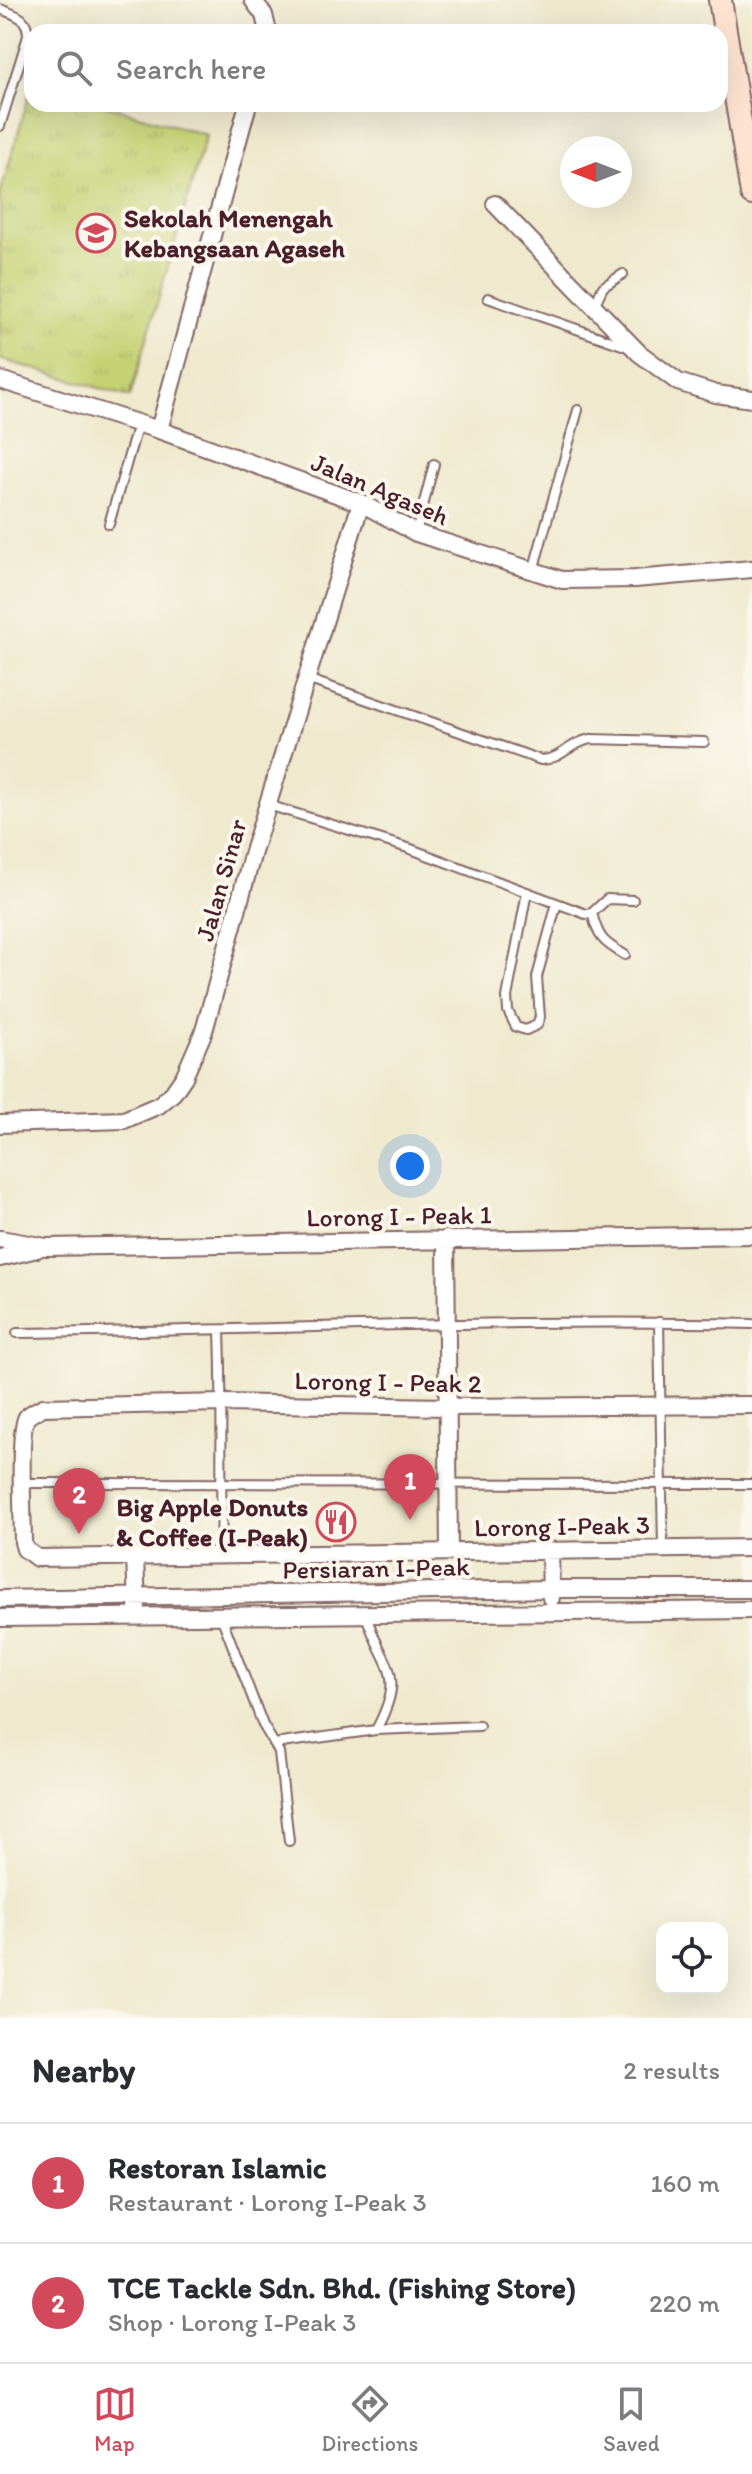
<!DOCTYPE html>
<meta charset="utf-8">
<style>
:root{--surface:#fff;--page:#f2f2f3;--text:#2b2b33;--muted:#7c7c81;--line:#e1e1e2;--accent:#d1495b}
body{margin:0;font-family:Itim,sans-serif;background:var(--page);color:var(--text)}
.controls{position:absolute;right:24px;bottom:24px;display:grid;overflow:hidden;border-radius:16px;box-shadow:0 8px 32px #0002}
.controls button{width:72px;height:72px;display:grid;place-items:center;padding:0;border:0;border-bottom:2px solid var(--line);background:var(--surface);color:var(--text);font:40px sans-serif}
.compass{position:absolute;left:560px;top:136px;width:72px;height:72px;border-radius:50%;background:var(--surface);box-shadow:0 8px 32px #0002;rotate:270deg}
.you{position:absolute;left:410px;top:1166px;width:28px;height:28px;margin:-20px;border:6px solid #fff;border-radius:50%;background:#1a73e8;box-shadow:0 0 0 12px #1a73e833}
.badge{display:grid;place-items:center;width:52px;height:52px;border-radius:50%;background:var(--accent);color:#fff;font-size:26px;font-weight:700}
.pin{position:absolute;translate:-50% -66px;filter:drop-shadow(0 2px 4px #0008)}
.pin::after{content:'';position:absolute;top:42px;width:28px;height:24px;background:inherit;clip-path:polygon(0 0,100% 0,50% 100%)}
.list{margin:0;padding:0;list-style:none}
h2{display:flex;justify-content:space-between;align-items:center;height:104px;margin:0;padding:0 32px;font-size:34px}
h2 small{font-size:26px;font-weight:400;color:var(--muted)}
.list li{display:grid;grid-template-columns:52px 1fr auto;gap:24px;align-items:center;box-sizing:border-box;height:120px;padding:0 32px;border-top:2px solid var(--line)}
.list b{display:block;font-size:30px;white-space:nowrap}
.list p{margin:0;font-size:26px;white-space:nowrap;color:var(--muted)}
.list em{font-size:26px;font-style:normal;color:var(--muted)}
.icon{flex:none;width:44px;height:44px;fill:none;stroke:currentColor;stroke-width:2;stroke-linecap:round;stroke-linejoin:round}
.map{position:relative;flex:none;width:752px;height:2018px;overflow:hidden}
.search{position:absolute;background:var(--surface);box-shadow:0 8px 32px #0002;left:24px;right:24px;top:24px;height:88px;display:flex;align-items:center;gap:20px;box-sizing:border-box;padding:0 28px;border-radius:24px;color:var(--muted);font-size:30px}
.sheet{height:344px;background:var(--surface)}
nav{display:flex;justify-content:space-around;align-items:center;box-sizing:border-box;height:112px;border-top:2px solid var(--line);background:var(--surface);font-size:22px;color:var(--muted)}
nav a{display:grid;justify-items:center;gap:4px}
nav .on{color:var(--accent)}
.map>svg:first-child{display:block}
</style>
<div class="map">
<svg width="752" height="2018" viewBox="0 0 752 2018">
<defs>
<pattern id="grass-tufts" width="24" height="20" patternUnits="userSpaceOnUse" patternTransform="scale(2)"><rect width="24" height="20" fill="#c5d273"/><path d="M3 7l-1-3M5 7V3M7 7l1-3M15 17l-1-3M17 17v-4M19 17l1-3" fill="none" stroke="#abb464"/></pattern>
</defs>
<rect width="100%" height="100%" fill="#fbf7ec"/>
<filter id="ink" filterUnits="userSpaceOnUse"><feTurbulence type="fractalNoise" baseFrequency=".0125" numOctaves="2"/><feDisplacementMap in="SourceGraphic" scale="16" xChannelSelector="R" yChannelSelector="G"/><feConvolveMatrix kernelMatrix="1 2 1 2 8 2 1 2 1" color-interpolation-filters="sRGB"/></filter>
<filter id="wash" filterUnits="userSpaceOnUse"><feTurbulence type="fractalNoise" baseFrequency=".006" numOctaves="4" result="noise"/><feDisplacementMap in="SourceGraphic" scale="32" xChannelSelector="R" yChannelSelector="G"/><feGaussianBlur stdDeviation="1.8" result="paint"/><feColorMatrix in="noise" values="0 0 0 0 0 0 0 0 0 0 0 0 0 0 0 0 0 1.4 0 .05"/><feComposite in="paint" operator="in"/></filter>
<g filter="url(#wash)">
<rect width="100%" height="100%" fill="#efe9ce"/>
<path fill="url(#grass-tufts)" stroke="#88784f" stroke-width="2" d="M 32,85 L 32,104 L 101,104 L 206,135 L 130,397 L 0,359 L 0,195 Z"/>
</g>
<g filter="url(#ink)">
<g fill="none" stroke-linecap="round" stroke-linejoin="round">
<defs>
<path id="lane" d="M 0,9 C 16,15 28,17 28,36 L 0,126
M 488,298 L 628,347
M 594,306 L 603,287 L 623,274
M 109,524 L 138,424
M 416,533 L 434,464
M 533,571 L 578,410
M 307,679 L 541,760 C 563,759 568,743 591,739 L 704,742
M 268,805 L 408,848 L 586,914 L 592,913 L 607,899 L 633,900
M 527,892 L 507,997 L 508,1011 L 516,1027 L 526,1030 L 537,1025 L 540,1017 L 537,977 L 557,903
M 592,913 C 598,937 602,942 625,955
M 659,1322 L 663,1548
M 220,1332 C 223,1406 220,1480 222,1555
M 17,1333 C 262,1331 507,1318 752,1324
M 23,1483 L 752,1484
M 366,1615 C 383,1670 408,1669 376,1730
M 221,1616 L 263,1725 L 279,1752 L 289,1841
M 274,1744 L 376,1730 L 479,1726"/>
<path id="street" d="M 253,0 L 264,15 L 268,32
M 495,204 L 639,353 L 678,382 L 716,394 L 752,399
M 0,380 L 159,430 L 361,503 L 416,533 L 562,580 L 635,579 L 752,569
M 159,430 L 248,104
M 0,1124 L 124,1120 L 159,1105 L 173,1093 L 184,1077 L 204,1031 L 253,852 L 361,503
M 0,1239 L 46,1247 L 752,1235
M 446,1239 L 449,1551
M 0,1258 L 37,1249
M 752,1405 L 446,1407 L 223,1403 L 43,1407 C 38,1410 31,1413 27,1417 C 18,1429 23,1521 23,1542 L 25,1549 L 37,1558 L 752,1548
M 550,1551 L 551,1598
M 135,1557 L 137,1606
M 0,1599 L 551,1589 L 752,1589
M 0,1618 L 752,1610"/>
<path id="secondary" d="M 720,0 L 752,194"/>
</defs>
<use href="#lane" stroke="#846664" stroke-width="12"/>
<use href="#street" stroke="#846664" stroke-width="20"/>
<use href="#secondary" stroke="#846664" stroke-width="26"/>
<use href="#lane" stroke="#fff" stroke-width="8"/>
<use href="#street" stroke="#fff" stroke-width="16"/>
<use href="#secondary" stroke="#fee3d1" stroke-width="22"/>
</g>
</g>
<defs>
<symbol id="school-ring" viewBox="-11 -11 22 22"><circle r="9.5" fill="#fbf7ec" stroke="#d1495b" stroke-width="1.5"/><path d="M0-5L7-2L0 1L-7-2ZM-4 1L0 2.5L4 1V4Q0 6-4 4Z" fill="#d1495b"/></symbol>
<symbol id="restaurant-ring" viewBox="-11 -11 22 22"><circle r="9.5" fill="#fbf7ec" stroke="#d1495b" stroke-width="1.5"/><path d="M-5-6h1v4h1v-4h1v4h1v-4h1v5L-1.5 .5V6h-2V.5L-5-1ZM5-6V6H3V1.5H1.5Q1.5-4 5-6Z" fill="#d1495b"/></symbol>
</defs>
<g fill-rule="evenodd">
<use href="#school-ring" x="74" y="211" width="44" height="44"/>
<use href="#restaurant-ring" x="314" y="1500" width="44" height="44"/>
</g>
<g text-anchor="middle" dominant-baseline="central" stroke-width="8" stroke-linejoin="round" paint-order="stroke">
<g font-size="26" font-weight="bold" fill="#4a1f2b" stroke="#fbf7ec" text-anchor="start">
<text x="124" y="218">Sekolah Menengah<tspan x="124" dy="30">Kebangsaan Agaseh</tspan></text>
<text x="308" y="1507" text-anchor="end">Big Apple Donuts<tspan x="308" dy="30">&amp; Coffee (I-Peak)</tspan></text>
</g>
<g font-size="26" fill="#4a1f2b" stroke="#fbf7ec">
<text transform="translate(380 489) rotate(23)">Jalan Agaseh</text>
<text transform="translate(221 880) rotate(-74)">Jalan Sinar</text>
<text transform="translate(399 1216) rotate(-1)">Lorong I - Peak 1</text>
<text transform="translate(388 1382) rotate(1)">Lorong I - Peak 2</text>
<text transform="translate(562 1526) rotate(-1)">Lorong I-Peak 3</text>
<text transform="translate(376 1568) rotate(-1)">Persiaran I-Peak</text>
</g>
</g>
</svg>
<div class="controls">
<button><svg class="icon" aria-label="locate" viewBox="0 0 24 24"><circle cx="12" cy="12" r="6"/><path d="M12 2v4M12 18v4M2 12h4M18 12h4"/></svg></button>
</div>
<svg class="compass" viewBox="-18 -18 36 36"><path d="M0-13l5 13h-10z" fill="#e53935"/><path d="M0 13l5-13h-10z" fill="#7c7c81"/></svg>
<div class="you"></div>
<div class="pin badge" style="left:410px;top:1520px">1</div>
<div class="pin badge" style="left:79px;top:1534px">2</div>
<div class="search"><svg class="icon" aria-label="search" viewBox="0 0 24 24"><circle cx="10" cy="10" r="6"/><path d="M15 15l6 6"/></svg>Search here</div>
</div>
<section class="sheet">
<h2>Nearby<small>2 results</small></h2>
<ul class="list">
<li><span class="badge">1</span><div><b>Restoran Islamic</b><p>Restaurant · Lorong I-Peak 3</p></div><em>160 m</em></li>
<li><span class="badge">2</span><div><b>TCE Tackle Sdn. Bhd. (Fishing Store)</b><p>Shop · Lorong I-Peak 3</p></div><em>220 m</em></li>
</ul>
</section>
<nav>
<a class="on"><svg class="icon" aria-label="map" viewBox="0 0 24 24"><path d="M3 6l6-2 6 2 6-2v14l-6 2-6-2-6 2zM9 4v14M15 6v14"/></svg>Map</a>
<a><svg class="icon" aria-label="directions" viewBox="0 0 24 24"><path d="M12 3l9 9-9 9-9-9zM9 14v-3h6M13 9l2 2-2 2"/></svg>Directions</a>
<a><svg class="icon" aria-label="saved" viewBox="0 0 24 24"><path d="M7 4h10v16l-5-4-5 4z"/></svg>Saved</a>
</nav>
